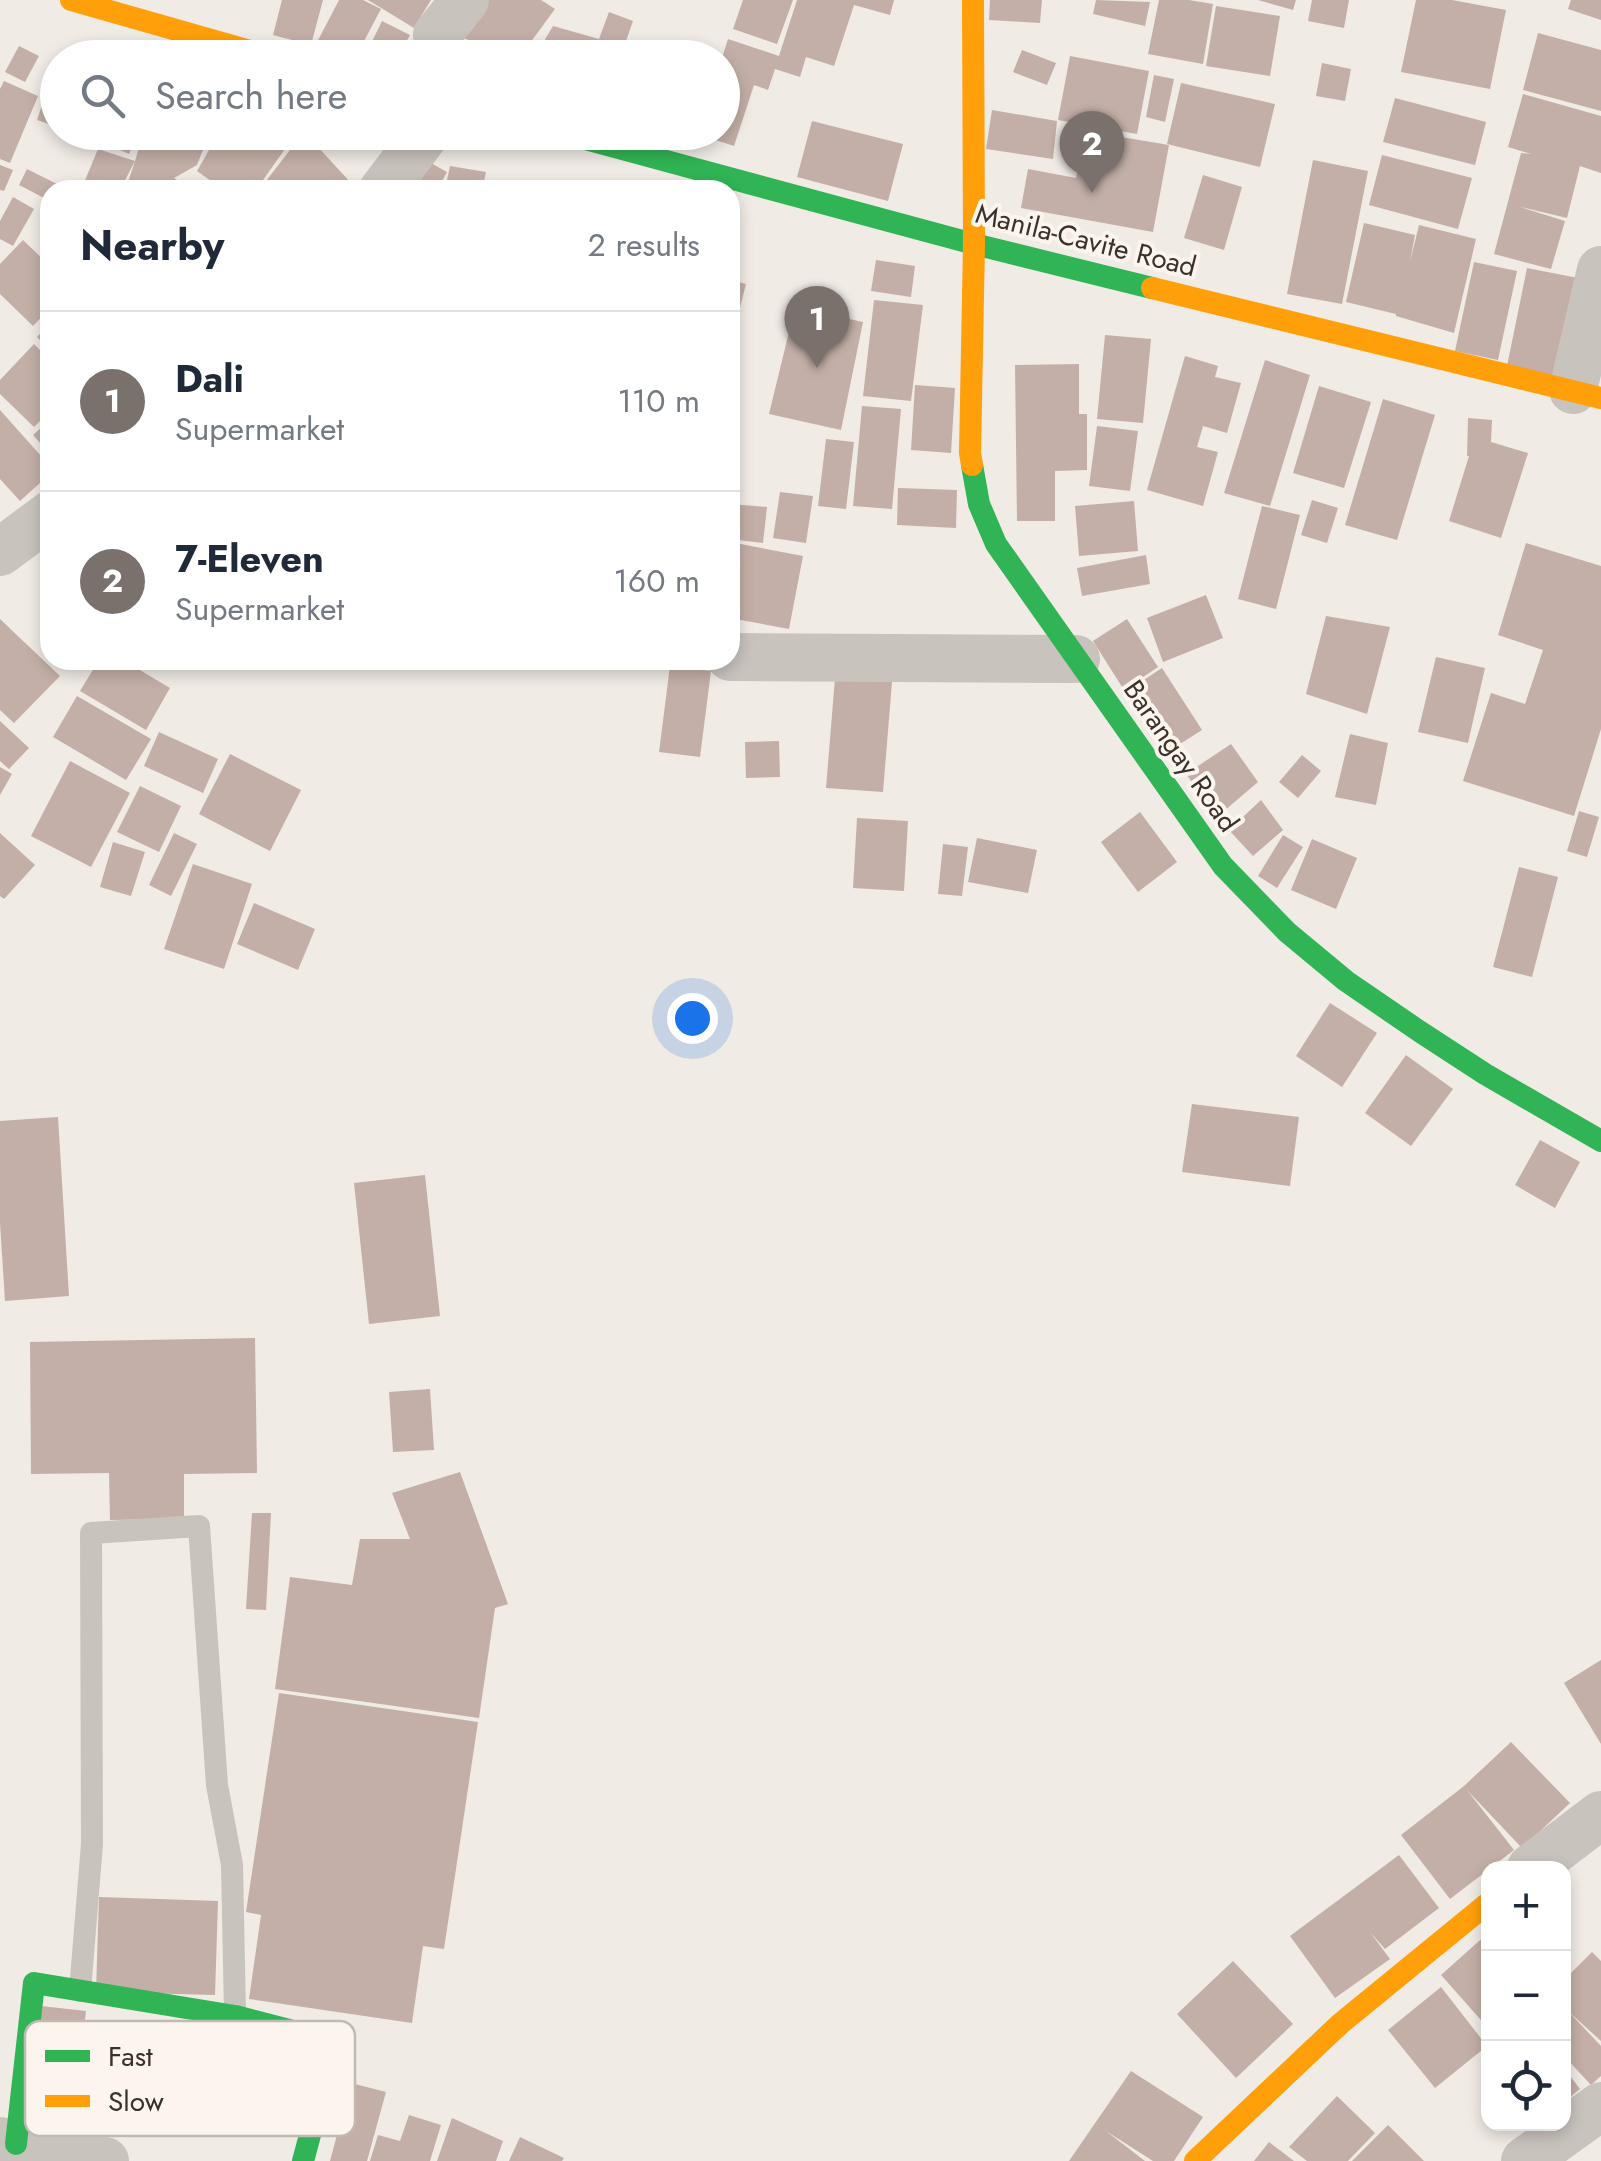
<!DOCTYPE html>
<meta charset="utf-8">
<style>
:root{--surface:#fff;--page:#f2f2f3;--text:#1f2937;--muted:#747a83;--line:#e0e1e3;--accent:#7a716c}
body{margin:0;font-family:Jost,sans-serif;background:var(--page);color:var(--text)}
.controls{position:absolute;right:30px;bottom:30px;display:grid;overflow:hidden;border-radius:20px;box-shadow:0 5px 15px #0003}
.controls button{width:90px;height:90px;display:grid;place-items:center;padding:0;border:0;border-bottom:2px solid var(--line);background:var(--surface);color:var(--text);font:50px sans-serif}
.you{position:absolute;left:692px;top:1018px;width:35px;height:35px;margin:-25px;border:8px solid #fff;border-radius:50%;background:#1a73e8;box-shadow:0 0 0 15px #1a73e833}
.badge{display:grid;place-items:center;width:65px;height:65px;border-radius:50%;background:var(--accent);color:#fff;font-size:32px;font-weight:700}
.pin{position:absolute;translate:-50% -82px;filter:drop-shadow(0 2px 5px #0008)}
.pin::after{content:'';position:absolute;top:52px;width:35px;height:30px;background:inherit;clip-path:polygon(0 0,100% 0,50% 100%)}
.list{margin:0;padding:0;list-style:none}
h2{display:flex;justify-content:space-between;align-items:center;height:130px;margin:0;padding:0 40px;font-size:42px}
h2 small{font-size:32px;font-weight:400;color:var(--muted)}
.list li{display:grid;grid-template-columns:65px 1fr auto;gap:30px;align-items:center;box-sizing:border-box;height:180px;padding:0 40px;border-top:2px solid var(--line)}
.list b{display:block;font-size:38px;white-space:nowrap}
.list p{margin:0;font-size:32px;white-space:nowrap;color:var(--muted)}
.list em{font-size:32px;font-style:normal;color:var(--muted)}
.icon{flex:none;width:55px;height:55px;fill:none;stroke:currentColor;stroke-width:2;stroke-linecap:round;stroke-linejoin:round}
.map{position:relative;flex:none;width:1601px;height:2161px;overflow:hidden}
.search{position:absolute;background:var(--surface);box-shadow:0 5px 15px #0003;left:40px;top:40px;width:700px;height:110px;display:flex;align-items:center;gap:25px;box-sizing:border-box;padding:0 35px;border-radius:55px;color:var(--muted);font-size:38px}
.panel{position:absolute;background:var(--surface);box-shadow:0 5px 15px #0003;left:40px;top:180px;width:700px;height:490px;border-radius:30px}
.map>svg:first-child{display:block}
</style>
<div class="map">
<svg width="1601" height="2161" viewBox="0 0 1601 2161">
<rect width="100%" height="100%" fill="#f0ebe5"/>
<path fill="#c3afa7" d="M 282,0 L 323,0 L 311,45 L 273,35 Z
M 339,0 L 363,0 L 381,9 L 355,58 L 332,58 L 314,48 Z
M 368,0 L 431,0 L 414,28 Z
M 480,0 L 541,0 L 555,9 L 519,58 L 452,34 Z
M 743,0 L 793,0 L 777,44 L 733,29 Z
M 797,0 L 894,0 L 890,15 L 854,5 L 834,66 L 806,57 L 800,77 L 775,69 L 768,90 L 754,85 L 734,146 L 694,133 L 722,132 L 722,58 L 728,39 L 779,56 Z
M 990,0 L 1042,0 L 1040,23 L 989,20 Z
M 1096,0 L 1150,2 L 1145,26 L 1093,14 Z
M 1159,0 L 1189,0 L 1213,4 L 1203,64 L 1148,54 Z
M 1258,0 L 1296,0 L 1293,10 Z
M 1312,0 L 1349,0 L 1344,28 L 1308,21 Z
M 1416,0 L 1452,0 L 1506,10 L 1490,89 L 1401,72 Z
M 1571,0 L 1601,0 L 1601,20 L 1568,9 Z
M 1216,6 L 1280,16 L 1270,76 L 1206,66 Z
M 609,12 L 633,21 L 620,58 L 534,58 L 553,26 L 599,39 Z
M 382,21 L 410,35 L 398,58 L 364,58 Z
M 429,33 L 452,39 L 449,58 L 408,58 Z
M 1538,33 L 1601,50 L 1601,111 L 1523,90 Z
M 454,40 L 472,45 L 508,57 L 451,58 Z
M 19,46 L 39,56 L 25,82 L 5,72 Z
M 1022,50 L 1056,63 L 1047,85 L 1013,72 Z
M 1070,56 L 1149,71 L 1137,134 L 1058,120 Z
M 1322,63 L 1351,69 L 1345,101 L 1316,96 Z
M 1154,75 L 1174,79 L 1165,122 L 1146,117 Z
M 4,81 L 38,96 L 10,163 L 0,159 L 0,89 Z
M 1181,83 L 1275,104 L 1260,167 L 1167,144 Z
M 47,90 L 58,94 L 58,127 L 37,120 Z
M 1523,94 L 1601,116 L 1601,173 L 1580,166 L 1567,218 L 1517,206 L 1565,221 L 1551,269 L 1494,254 L 1521,153 L 1531,154 L 1508,147 Z
M 1395,98 L 1486,122 L 1475,165 L 1383,142 Z
M 992,110 L 1057,121 L 1053,159 L 986,149 Z
M 812,121 L 903,144 L 888,201 L 797,177 Z
M 1085,131 L 1169,145 L 1153,232 L 1021,208 L 1028,169 L 1076,178 Z
M 106,132 L 138,132 L 129,154 L 102,142 Z
M 144,132 L 210,132 L 197,165 L 174,178 L 191,190 L 143,190 L 127,185 L 135,161 L 120,190 L 81,190 L 98,149 L 135,161 Z
M 235,132 L 273,132 L 292,139 L 256,190 L 207,190 L 211,181 L 197,171 L 217,136 L 230,142 Z
M 304,132 L 352,184 L 346,190 L 259,190 Z
M 1382,155 L 1472,178 L 1458,229 L 1369,205 Z
M 420,157 L 447,172 L 437,190 L 402,190 Z
M 1313,160 L 1368,171 L 1342,304 L 1287,294 Z
M 0,165 L 13,170 L 4,191 L 0,190 Z
M 450,166 L 486,172 L 482,190 L 445,190 Z
M 27,169 L 59,185 L 56,190 L 50,190 L 50,201 L 19,185 Z
M 1203,175 L 1242,187 L 1224,250 L 1184,238 Z
M 13,197 L 34,209 L 13,246 L 0,239 L 0,221 Z
M 1364,223 L 1415,235 L 1410,262 L 1419,225 L 1476,239 L 1454,333 L 1396,316 L 1396,314 L 1346,302 Z
M 50,233 L 50,258 L 40,253 Z
M 23,240 L 50,266 L 50,308 L 33,326 L 0,294 L 0,264 Z
M 876,260 L 915,266 L 911,297 L 871,291 Z
M 1474,262 L 1517,271 L 1498,360 L 1455,351 Z
M 1527,268 L 1578,278 L 1558,377 L 1507,366 Z
M 730,280 L 746,284 L 731,342 L 730,342 Z
M 874,300 L 923,305 L 911,401 L 863,396 Z
M 795,307 L 863,322 L 841,430 L 769,414 Z
M 50,323 L 50,350 L 37,337 Z
M 1105,335 L 1151,339 L 1143,423 L 1097,419 Z
M 34,344 L 50,360 L 50,411 L 34,427 L 0,394 L 0,380 Z
M 1185,356 L 1218,366 L 1215,377 L 1241,383 L 1227,433 L 1203,426 L 1197,447 L 1218,452 L 1203,506 L 1147,490 Z
M 1265,360 L 1310,375 L 1270,506 L 1224,493 Z
M 1079,364 L 1079,414 L 1087,414 L 1087,470 L 1055,471 L 1055,521 L 1017,521 L 1015,365 Z
M 915,385 L 955,388 L 951,453 L 911,450 Z
M 1319,386 L 1371,402 L 1344,488 L 1293,473 Z
M 1383,399 L 1435,415 L 1397,540 L 1345,525 Z
M 862,406 L 901,409 L 892,509 L 853,506 Z
M 0,410 L 50,466 L 50,474 L 20,501 L 0,479 Z
M 1468,418 L 1492,420 L 1491,442 L 1528,453 L 1501,538 L 1449,521 L 1469,456 L 1467,456 Z
M 50,420 L 50,454 L 33,435 Z
M 1097,426 L 1138,431 L 1130,491 L 1089,486 Z
M 826,439 L 854,442 L 846,509 L 818,506 Z
M 898,488 L 957,490 L 956,528 L 897,525 Z
M 780,492 L 813,496 L 806,543 L 773,538 Z
M 1312,500 L 1338,508 L 1327,543 L 1301,535 Z
M 1134,501 L 1138,551 L 1079,556 L 1075,506 Z
M 730,504 L 767,507 L 763,543 L 730,539 Z
M 1262,506 L 1300,515 L 1276,609 L 1238,599 Z
M 730,542 L 803,556 L 789,629 L 730,618 Z
M 1526,543 L 1601,566 L 1601,729 L 1574,816 L 1463,781 L 1491,693 L 1525,704 L 1543,650 L 1498,635 Z
M 1146,555 L 1150,584 L 1082,596 L 1077,568 Z
M 1206,595 L 1223,638 L 1163,662 L 1147,618 Z
M 1326,616 L 1390,627 L 1367,714 L 1306,694 Z
M 0,619 L 60,676 L 14,723 L 0,710 Z
M 1127,619 L 1158,667 L 1124,690 L 1093,641 Z
M 1436,657 L 1485,668 L 1468,743 L 1418,732 Z
M 99,660 L 123,660 L 170,688 L 146,730 L 80,691 Z
M 670,666 L 711,671 L 700,757 L 659,752 Z
M 836,666 L 893,670 L 883,792 L 826,788 Z
M 1162,668 L 1202,730 L 1169,751 L 1130,689 Z
M 77,696 L 151,739 L 126,780 L 53,737 Z
M 0,721 L 29,748 L 9,769 L 0,761 Z
M 159,732 L 218,759 L 203,793 L 144,766 Z
M 1350,734 L 1388,743 L 1376,805 L 1335,797 Z
M 779,741 L 780,777 L 746,778 L 745,742 Z
M 1231,744 L 1258,782 L 1217,817 L 1186,774 Z
M 230,754 L 301,790 L 270,851 L 199,814 Z
M 1302,755 L 1321,771 L 1298,798 L 1279,782 Z
M 70,761 L 130,793 L 91,867 L 31,836 Z
M 0,767 L 12,774 L 0,795 Z
M 140,786 L 181,806 L 159,852 L 117,832 Z
M 1261,800 L 1283,830 L 1253,856 L 1229,830 Z
M 1579,811 L 1599,817 L 1587,857 L 1567,851 Z
M 1140,812 L 1177,862 L 1138,892 L 1101,842 Z
M 857,818 L 908,821 L 904,891 L 853,888 Z
M 0,833 L 35,865 L 4,899 L 0,896 Z
M 174,833 L 197,844 L 171,896 L 149,885 Z
M 1283,835 L 1303,847 L 1277,888 L 1258,876 Z
M 977,838 L 1037,850 L 1028,893 L 968,882 Z
M 1312,839 L 1357,858 L 1336,909 L 1291,890 Z
M 113,842 L 145,852 L 131,896 L 100,887 Z
M 943,844 L 968,847 L 962,896 L 938,894 Z
M 193,864 L 252,884 L 224,969 L 164,949 Z
M 1519,867 L 1558,877 L 1532,977 L 1493,967 Z
M 254,903 L 315,929 L 298,970 L 237,944 Z
M 1330,1003 L 1377,1033 L 1342,1087 L 1296,1056 Z
M 1406,1055 L 1453,1089 L 1411,1146 L 1365,1113 Z
M 1192,1104 L 1299,1117 L 1290,1186 L 1182,1172 Z
M 58,1117 L 69,1296 L 5,1301 L 0,1223 L 0,1121 Z
M 1540,1140 L 1580,1162 L 1555,1208 L 1515,1185 Z
M 425,1175 L 440,1316 L 369,1324 L 354,1183 Z
M 255,1338 L 257,1473 L 184,1474 L 184,1519 L 110,1520 L 109,1473 L 31,1474 L 30,1342 Z
M 430,1389 L 434,1450 L 393,1452 L 389,1392 Z
M 460,1472 L 508,1604 L 495,1608 L 479,1718 L 275,1689 L 290,1577 L 352,1585 L 360,1539 L 410,1539 L 392,1493 Z
M 252,1513 L 271,1513 L 266,1610 L 246,1609 Z
M 1601,1660 L 1601,1744 L 1564,1683 Z
M 279,1693 L 478,1722 L 444,1949 L 423,1946 L 412,2023 L 249,1999 L 261,1915 L 246,1912 Z
M 1511,1742 L 1570,1803 L 1522,1848 L 1467,1790 L 1514,1850 L 1450,1899 L 1401,1835 L 1464,1786 Z
M 1399,1855 L 1439,1908 L 1385,1949 L 1370,1932 L 1390,1959 L 1335,1998 L 1290,1936 Z
M 99,1897 L 218,1901 L 215,1995 L 96,1992 Z
M 1488,1933 L 1488,2028 L 1441,1975 Z
M 1592,1952 L 1601,1961 L 1601,2041 L 1568,2011 L 1601,2046 L 1601,2076 L 1591,2085 L 1564,2056 L 1564,1980 Z
M 1233,1961 L 1293,2024 L 1236,2078 L 1177,2014 Z
M 1441,1987 L 1487,2046 L 1435,2088 L 1388,2030 Z
M 41,2006 L 86,2011 L 73,2125 L 30,2120 Z
M 1564,2068 L 1580,2089 L 1564,2102 Z
M 1131,2071 L 1203,2117 L 1174,2161 L 1153,2161 L 1106,2131 L 1145,2161 L 1069,2161 Z
M 351,2083 L 386,2092 L 367,2161 L 330,2161 Z
M 1337,2096 L 1375,2133 L 1348,2161 L 1307,2161 L 1289,2147 Z
M 409,2115 L 441,2125 L 430,2161 L 370,2161 L 378,2135 L 400,2141 Z
M 452,2118 L 503,2141 L 496,2161 L 437,2161 Z
M 1388,2125 L 1424,2161 L 1352,2161 Z
M 520,2137 L 564,2158 L 562,2161 L 509,2161 Z
M 1269,2142 L 1294,2161 L 1254,2161 Z"/>
<g fill="none" stroke-linecap="round" stroke-linejoin="round">
<path stroke="#c9c3be" stroke-width="22" d="M 80,1991 L 92,1844 L 91,1533 L 199,1526 L 217,1785 L 232,1865 L 235,2015"/>
<path stroke="#c9c3be" stroke-width="48" d="M 437,35 L 465,0
M 383,190 L 427,132
M 1573,390 L 1601,270
M 0,552 L 50,515
M 730,657 L 1076,659
M 1531,1868 L 1601,1815
M 0,2141 L 105,2161
M 1525,2161 L 1601,2106"/>
<path stroke="#30b455" stroke-width="22" d="M 559,132 L 974,244 L 1152,288
M 972,465 L 979,504 L 996,544 L 1223,866 L 1287,932 L 1346,981 L 1419,1031 L 1485,1074 L 1601,1141
M 16,2144 L 34,1983 L 235,2016 L 335,2042 L 303,2161"/>
<path stroke="#ff9f0a" stroke-width="22" d="M 71,0 L 275,58
M 1152,288 L 1601,398
M 972,465 L 970,453 L 974,244 L 973,0
M 1195,2161 L 1340,2024 L 1488,1903"/>
</g>
<g text-anchor="middle" dominant-baseline="central" stroke-width="8" stroke-linejoin="round" paint-order="stroke">
<g font-size="28" fill="#3b302b" stroke="#fbf5ee">
<text transform="translate(1086 240) rotate(14)">Manila-Cavite Road</text>
<text transform="translate(1181 756) rotate(55)">Barangay Road</text>
</g>
</g>
<rect x="25" y="2021" width="330" height="115" rx="15" fill="#fbf5ee" stroke="#c1bab4" stroke-width="2.5"/>
<rect x="45" y="2050" width="45" height="12" fill="#30b455"/>
<rect x="45" y="2095" width="45" height="12" fill="#ff9f0a"/>
<g font-size="28" fill="#3b302b">
<text x="108" y="2066">Fast</text>
<text x="108" y="2111">Slow</text>
</g>
</svg>
<div class="controls">
<button>+</button>
<button>−</button>
<button><svg class="icon" aria-label="locate" viewBox="0 0 24 24"><circle cx="12" cy="12" r="6"/><path d="M12 2v4M12 18v4M2 12h4M18 12h4"/></svg></button>
</div>
<div class="you"></div>
<div class="pin badge" style="left:817px;top:368px">1</div>
<div class="pin badge" style="left:1092px;top:193px">2</div>
<div class="search"><svg class="icon" aria-label="search" viewBox="0 0 24 24"><circle cx="10" cy="10" r="6"/><path d="M15 15l6 6"/></svg>Search here</div>
<section class="panel">
<h2>Nearby<small>2 results</small></h2>
<ul class="list">
<li><span class="badge">1</span><div><b>Dali</b><p>Supermarket</p></div><em>110 m</em></li>
<li><span class="badge">2</span><div><b>7-Eleven</b><p>Supermarket</p></div><em>160 m</em></li>
</ul>
</section>
</div>
